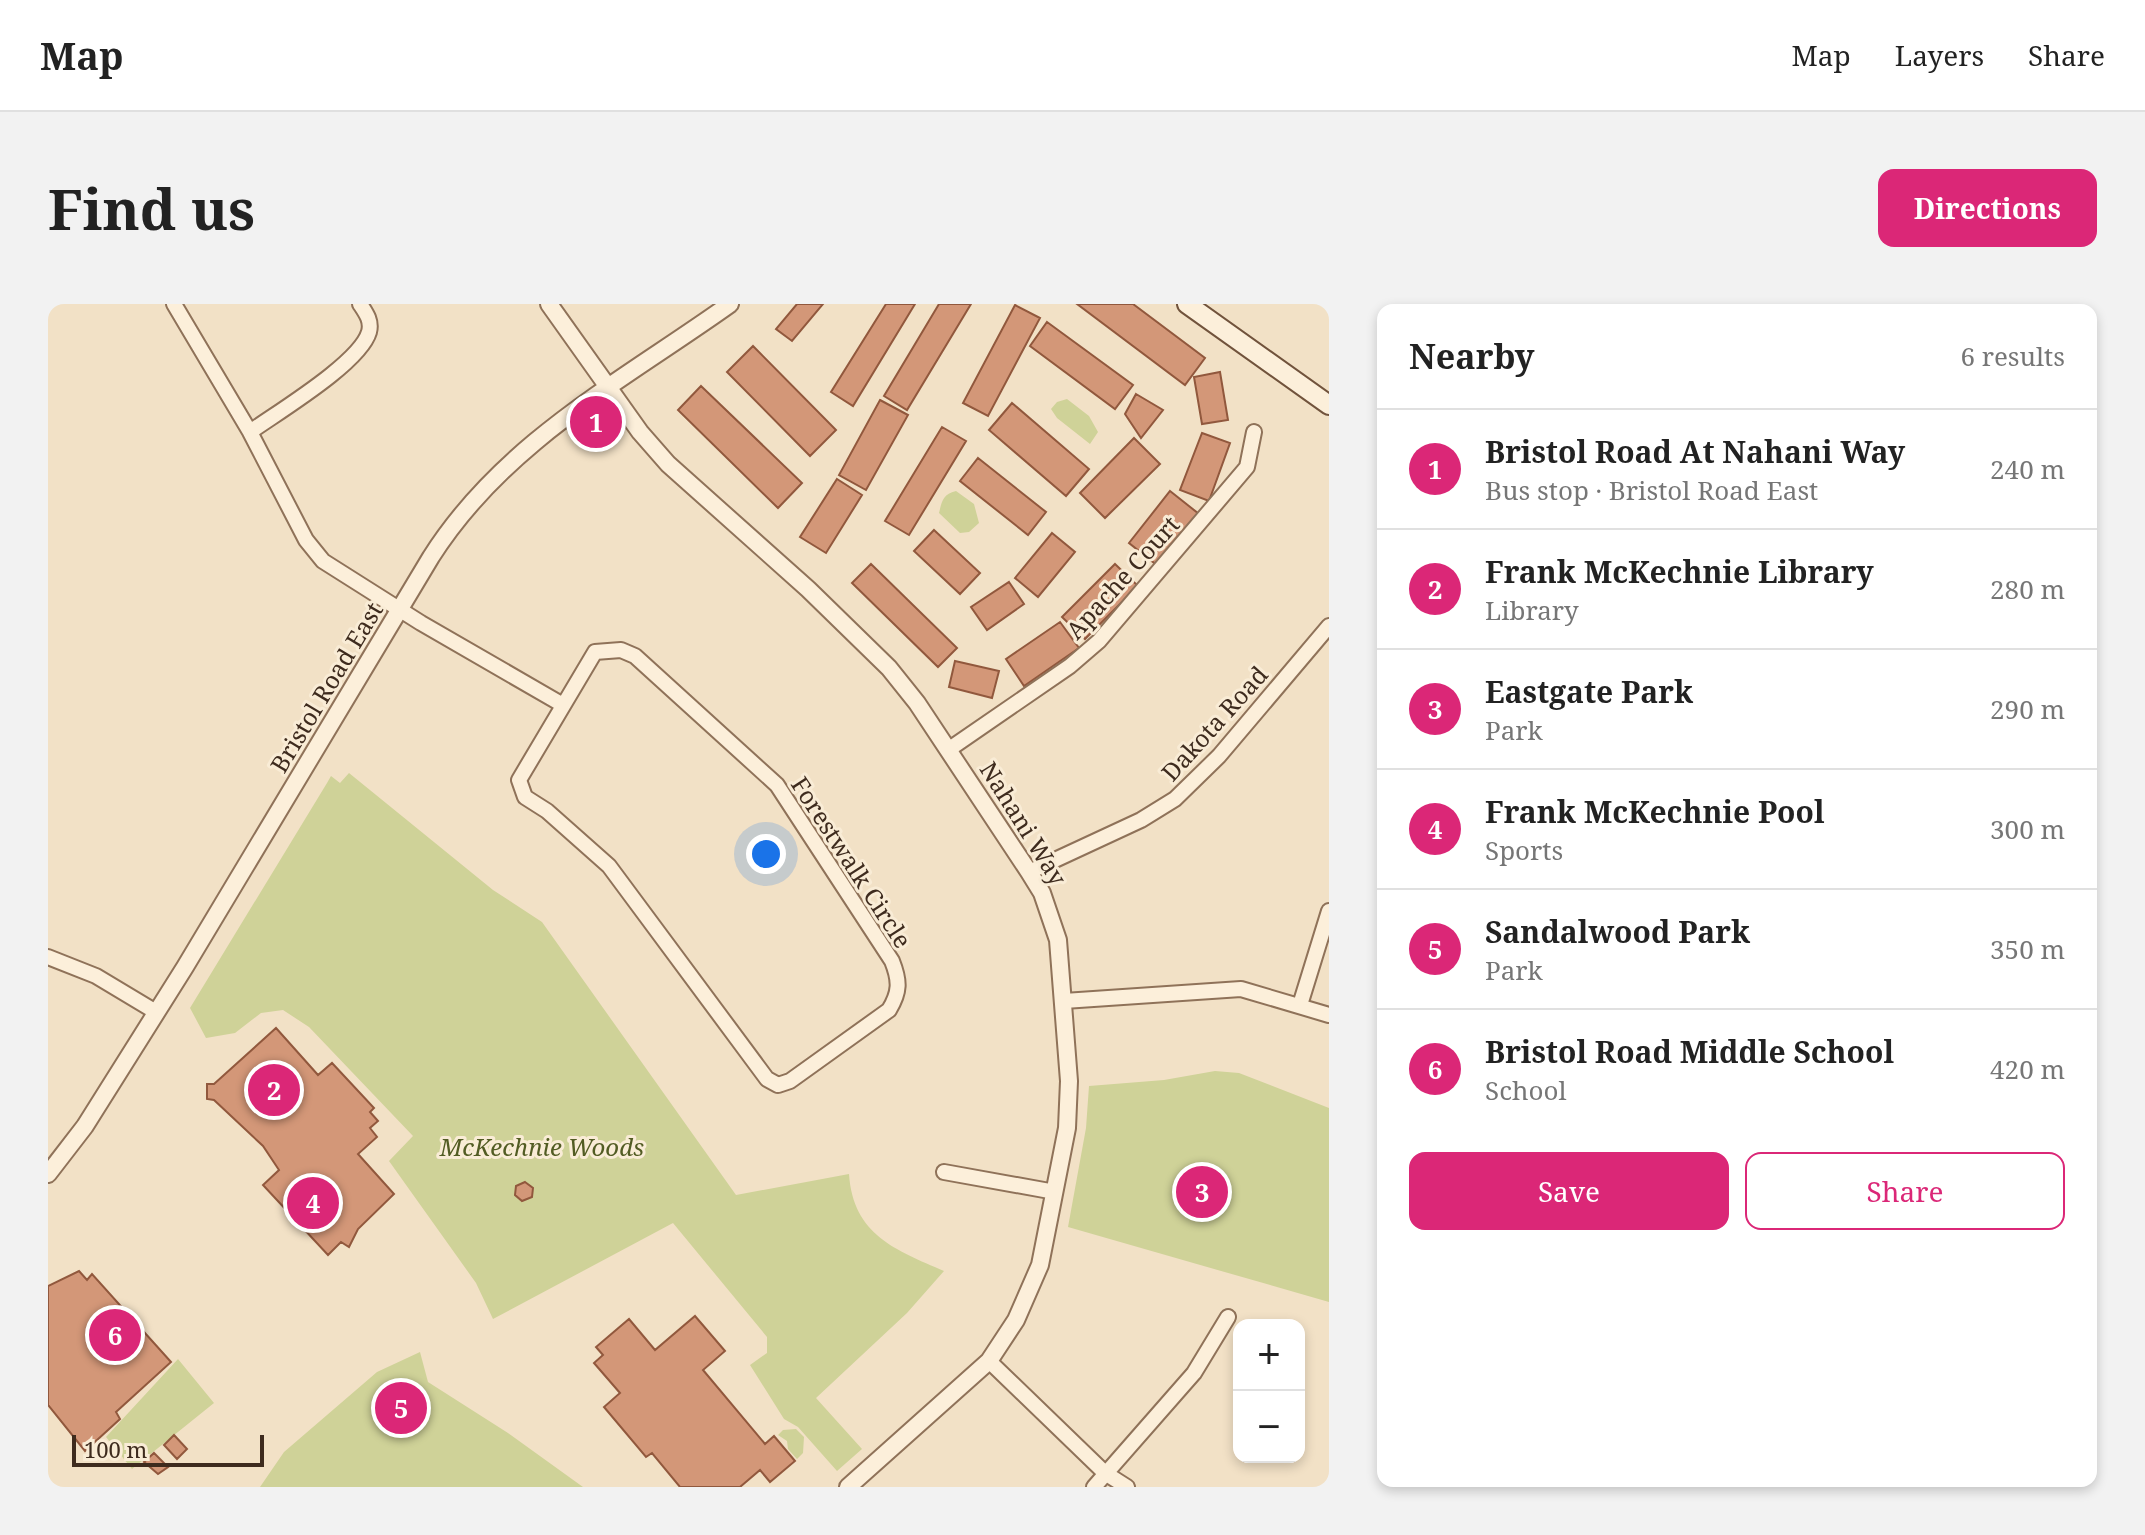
<!DOCTYPE html>
<meta charset="utf-8">
<style>
:root{--surface:#fff;--page:#f2f2f2;--text:#222;--muted:#767676;--line:#e0e0e0;--accent:#db2777}
body{margin:0;font-family:"Noto Serif",serif;background:var(--page);color:var(--text)}
.controls{position:absolute;right:24px;bottom:24px;display:grid;overflow:hidden;border-radius:16px;box-shadow:0 4px 12px #0003}
.controls button{width:72px;height:72px;display:grid;place-items:center;padding:0;border:0;border-bottom:2px solid var(--line);background:var(--surface);color:var(--text);font:40px sans-serif}
.scale{position:absolute;left:24px;bottom:20px;width:192px;box-sizing:border-box;padding-left:8px;border:4px solid #3e2b1e;border-top:0;font-size:22px;line-height:28px;white-space:nowrap;color:#3e2b1e;-webkit-text-stroke:6px #f9ecd6;paint-order:stroke}
.you{position:absolute;left:718px;top:550px;width:28px;height:28px;margin:-20px;border:6px solid #fff;border-radius:50%;background:#1a73e8;box-shadow:0 0 0 12px #1a73e833}
.badge{display:grid;place-items:center;width:52px;height:52px;border-radius:50%;background:var(--accent);color:#fff;font-size:26px;font-weight:700}
.pin{position:absolute;translate:-50% -50%;border:4px solid #fff;box-shadow:0 2px 8px #0006}
.list{margin:0;padding:0;list-style:none}
h2{display:flex;justify-content:space-between;align-items:center;height:104px;margin:0;padding:0 32px;font-size:34px}
h2 small{font-size:26px;font-weight:400;color:var(--muted)}
.list li{display:grid;grid-template-columns:52px 1fr auto;gap:24px;align-items:center;box-sizing:border-box;height:120px;padding:0 32px;border-top:2px solid var(--line)}
.list b{display:block;font-size:30px;white-space:nowrap}
.list p{margin:0;font-size:26px;white-space:nowrap;color:var(--muted)}
.list em{font-size:26px;font-style:normal;color:var(--muted)}
.actions{display:flex;gap:16px;padding:24px 32px}
.actions a{flex:1;padding:18px 0;border:2px solid var(--accent);border-radius:16px;text-align:center;font-size:28px;color:var(--accent)}
.actions .main{background:var(--accent);color:#fff}
.map{position:relative;flex:none;width:1281px;height:1183px;overflow:hidden;border-radius:16px}
header{display:flex;align-items:center;gap:48px;box-sizing:border-box;height:112px;padding:0 40px;background:var(--surface);border-bottom:2px solid var(--line)}
header strong{font-size:38px}
nav{display:flex;gap:44px;margin-inline-start:auto;font-size:28px}
.intro{display:flex;align-items:center;justify-content:space-between;box-sizing:border-box;height:192px;padding:0 48px}
h1{margin:0;font-size:56px}
.button{padding:20px 36px;border-radius:16px;background:var(--accent);color:#fff;font-size:28px;font-weight:700}
main{display:flex;gap:48px;padding:0 48px}
aside{flex:1;background:var(--surface);border-radius:16px;box-shadow:0 4px 12px #0003}
.map>svg:first-child{display:block}
</style>
<header>
<strong>Map</strong>
<nav><a>Map</a><a>Layers</a><a>Share</a></nav>
</header>
<div class="intro"><h1>Find us</h1><a class="button">Directions</a></div>
<main>
<div class="map">
<svg width="1281" height="1183" viewBox="0 0 1281 1183">
<rect width="100%" height="100%" fill="#f2e1c6"/>
<path fill="#cfd298" d="M 1019,95 L 1041,112 L 1050,128 L 1042,140 L 1009,114 L 1003,105 L 1009,98 Z
M 908,187 L 926,200 L 931,219 L 921,228 L 912,229 L 891,209 C 894,197 895,190 908,187 Z
M 301,469 L 445,586 L 494,618 L 688,891 L 801,870 C 805,931 848,946 896,967 L 859,1009 L 768,1094 L 814,1145 L 789,1167 L 750,1123 L 736,1115 L 702,1061 L 719,1049 L 719,1033 L 625,919 L 445,1015 L 428,979 L 341,857 L 365,832 L 261,723 L 235,706 L 213,709 L 187,729 L 158,734 L 142,704 L 279,479 L 283,472 L 292,479 Z
M 1167,767 L 1191,769 L 1281,804 L 1281,998 L 1020,923 L 1038,824 L 1041,782 L 1116,776 Z
M 372,1048 L 380,1078 L 460,1129 L 535,1183 L 212,1183 L 236,1148 L 329,1068 Z
M 130,1055 L 166,1099 L 84,1165 L 58,1133 Z
M 748,1125 L 756,1133 L 755,1149 L 749,1155 L 740,1145 L 739,1137 L 730,1131 L 735,1126 Z"/>
<path fill="#d39778" stroke="#91583d" stroke-width="2" d="M 749,0 L 775,0 L 744,37 L 728,25 Z
M 838,0 L 867,0 L 805,102 L 783,88 Z
M 891,0 L 923,0 L 859,106 L 836,92 Z
M 1029,0 L 1085,0 L 1157,54 L 1137,81 Z
M 967,1 L 992,14 L 940,112 L 915,99 Z
M 999,18 L 1085,81 L 1067,105 L 982,42 Z
M 705,42 L 788,126 L 762,152 L 679,68 Z
M 1172,68 L 1180,116 L 1154,120 L 1146,73 Z
M 653,82 L 754,179 L 730,204 L 630,106 Z
M 1088,90 L 1115,106 L 1093,134 L 1077,110 Z
M 832,96 L 860,111 L 818,186 L 791,171 Z
M 964,99 L 1041,165 L 1018,192 L 941,126 Z
M 894,123 L 918,137 L 861,231 L 837,217 Z
M 1154,129 L 1182,139 L 1161,197 L 1132,186 Z
M 1086,134 L 1112,160 L 1057,214 L 1032,189 Z
M 930,154 L 998,208 L 980,231 L 912,177 Z
M 789,175 L 814,191 L 778,249 L 752,233 Z
M 1122,187 L 1151,210 L 1110,262 L 1081,239 Z
M 886,226 L 932,269 L 912,290 L 866,247 Z
M 1004,229 L 1027,248 L 990,293 L 967,274 Z
M 823,260 L 909,344 L 890,363 L 804,279 Z
M 1067,260 L 1090,282 L 1037,335 L 1014,313 Z
M 961,278 L 976,300 L 939,326 L 923,303 Z
M 1012,318 L 1031,344 L 976,382 L 958,355 Z
M 907,357 L 951,367 L 944,394 L 901,383 Z
M 228,724 L 270,771 L 284,759 L 326,804 L 322,808 L 330,817 L 322,824 L 329,833 L 310,850 L 346,890 L 310,925 L 301,943 L 293,938 L 280,951 L 215,881 L 231,866 L 215,842 L 166,796 L 159,795 L 159,780 L 166,780 Z
M 477,878 L 485,884 L 484,893 L 474,897 L 467,891 L 468,882 Z
M 31,967 L 39,976 L 44,970 L 123,1058 L 68,1108 L 72,1115 L 37,1147 L 0,1101 L 0,982 Z
M 647,1012 L 677,1047 L 655,1066 L 717,1140 L 726,1132 L 747,1157 L 722,1178 L 712,1166 L 692,1183 L 632,1183 L 604,1149 L 598,1153 L 556,1103 L 572,1089 L 546,1059 L 555,1051 L 548,1043 L 581,1015 L 607,1046 Z
M 126,1131 L 139,1145 L 129,1155 L 116,1141 Z
M 106,1149 L 120,1163 L 110,1170 L 96,1158 Z"/>
<g fill="none" stroke-linecap="round" stroke-linejoin="round">
<defs>
<path id="minor" d="M 126,0 L 202,128 L 258,236 L 275,257 L 373,319 L 515,401
M 202,128 C 230,108 312,59 321,28 C 324,17 318,9 312,0
M 573,346 L 587,352 L 729,481 L 844,657 C 852,677 852,688 841,706 L 742,777 L 730,781 L 719,775 L 561,562 L 499,507 L 477,493 L 471,476 L 547,348 Z
M 900,446 L 1022,362 L 1051,337 L 1199,163 L 1206,128
M 981,568 L 1093,516 L 1127,495 L 1171,452 L 1281,322
M 0,653 L 48,672 L 108,708
M 1016,697 L 1193,685 L 1281,711
M 1252,701 L 1281,607
M 896,868 L 1007,888
M 941,1057 L 1057,1169 L 1079,1183
M 1046,1183 L 1146,1069 L 1180,1013"/>
<path id="tertiary" d="M 501,0 L 592,128 L 620,160 L 760,285 L 841,364 L 869,399 L 981,568 L 994,589 L 1010,636 L 1021,777 L 1019,824 L 992,961 L 968,1016 L 941,1057 L 800,1183
M 0,870 L 37,822 L 137,663 L 383,253 C 456,138 574,77 682,0"/>
<path id="secondary" d="M 1139,0 L 1281,101"/>
</defs>
<use href="#minor" stroke="#8f7259" stroke-width="18"/>
<use href="#tertiary" stroke="#8f7259" stroke-width="20"/>
<use href="#secondary" stroke="#71533c" stroke-width="22"/>
<use href="#minor" stroke="#fcefda" stroke-width="14"/>
<use href="#tertiary" stroke="#fcefda" stroke-width="16"/>
<use href="#secondary" stroke="#fcefda" stroke-width="18"/>
</g>
<g text-anchor="middle" dominant-baseline="central" stroke-width="6" stroke-linejoin="round" paint-order="stroke">
<g font-size="24" fill="#3e2b1e" stroke="#f9ecd6">
<text transform="translate(1074 273) rotate(-48)">Apache Court</text>
<text transform="translate(278 383) rotate(-59)">Bristol Road East</text>
<text transform="translate(1166 419) rotate(-48)">Dakota Road</text>
<text transform="translate(976 519) rotate(58)">Nahani Way</text>
<text transform="translate(804 558) rotate(57)">Forestwalk Circle</text>
</g>
<g font-size="24" font-style="italic" fill="#525c23" stroke="#f9ecd6">
<text x="494" y="842">McKechnie Woods</text>
</g>
</g>
</svg>
<div class="controls">
<button>+</button>
<button>−</button>
</div>
<div class="scale">100 m</div>
<div class="you"></div>
<div class="pin badge" style="left:548px;top:118px">1</div>
<div class="pin badge" style="left:226px;top:786px">2</div>
<div class="pin badge" style="left:1154px;top:888px">3</div>
<div class="pin badge" style="left:265px;top:899px">4</div>
<div class="pin badge" style="left:353px;top:1104px">5</div>
<div class="pin badge" style="left:67px;top:1031px">6</div>
</div>
<aside>
<h2>Nearby<small>6 results</small></h2>
<ul class="list">
<li><span class="badge">1</span><div><b>Bristol Road At Nahani Way</b><p>Bus stop · Bristol Road East</p></div><em>240 m</em></li>
<li><span class="badge">2</span><div><b>Frank McKechnie Library</b><p>Library</p></div><em>280 m</em></li>
<li><span class="badge">3</span><div><b>Eastgate Park</b><p>Park</p></div><em>290 m</em></li>
<li><span class="badge">4</span><div><b>Frank McKechnie Pool</b><p>Sports</p></div><em>300 m</em></li>
<li><span class="badge">5</span><div><b>Sandalwood Park</b><p>Park</p></div><em>350 m</em></li>
<li><span class="badge">6</span><div><b>Bristol Road Middle School</b><p>School</p></div><em>420 m</em></li>
</ul>
<div class="actions"><a class="main">Save</a><a>Share</a></div>
</aside>
</main>
